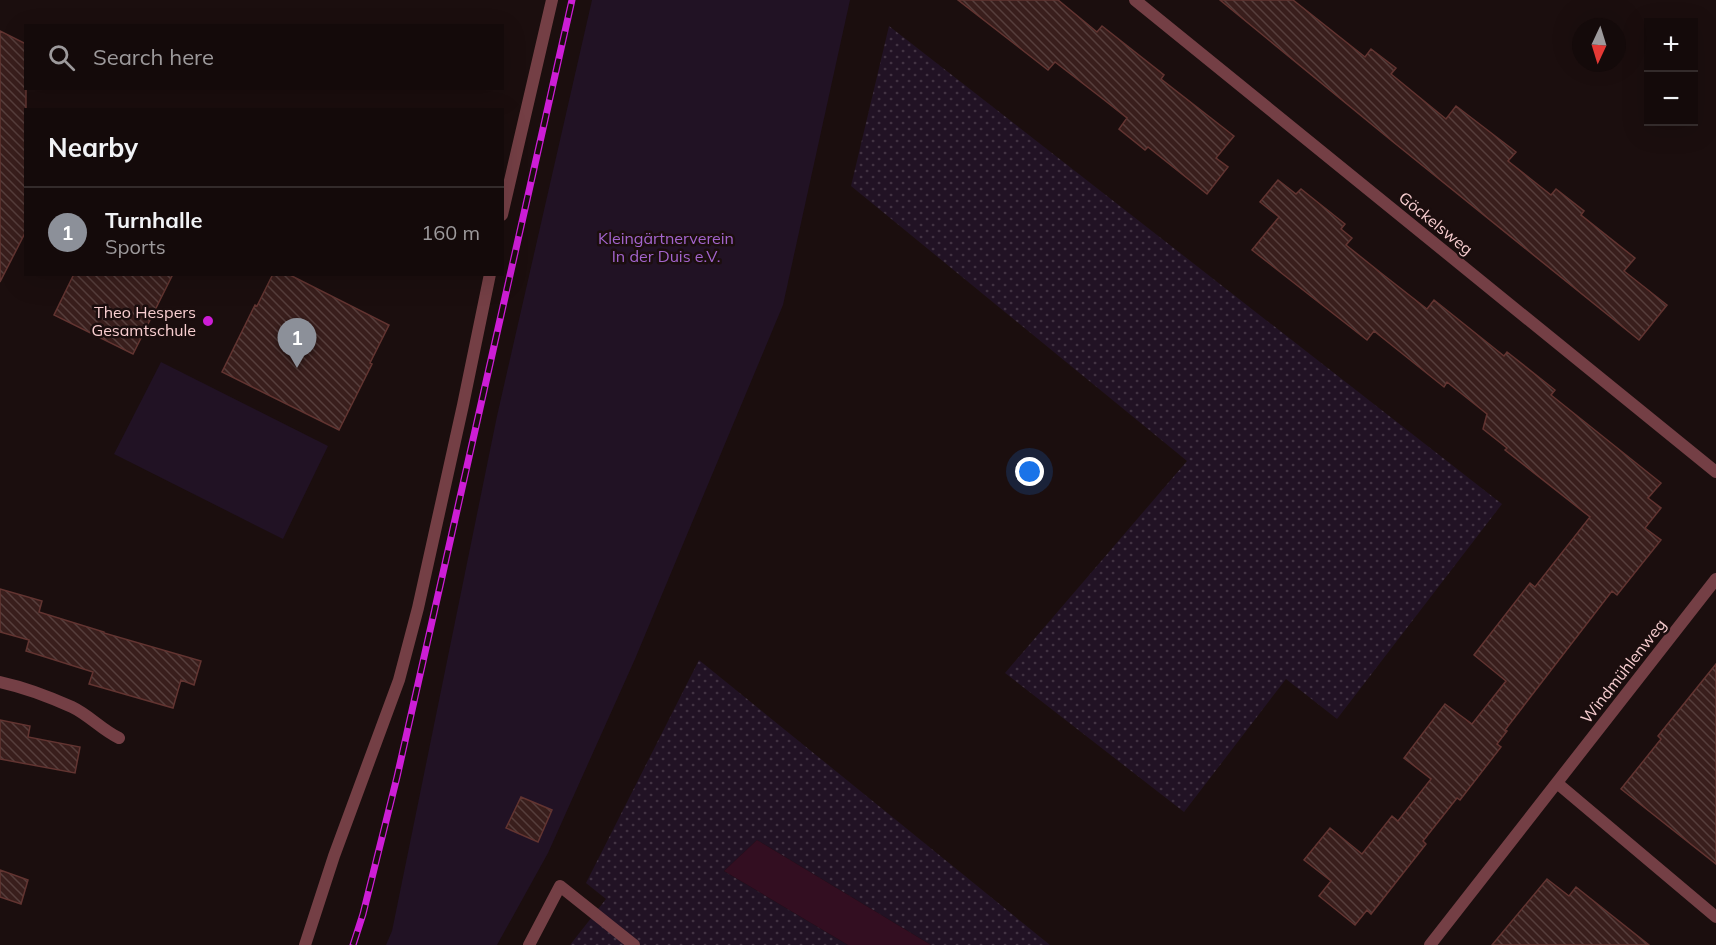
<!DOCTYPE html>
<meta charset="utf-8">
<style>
:root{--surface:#140a0a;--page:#211818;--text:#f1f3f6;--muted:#9d9a9c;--line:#332b2b;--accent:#8c9099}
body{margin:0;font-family:Mulish,sans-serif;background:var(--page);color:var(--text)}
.controls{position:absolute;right:18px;top:18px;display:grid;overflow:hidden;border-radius:0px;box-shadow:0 6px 24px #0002}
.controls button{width:54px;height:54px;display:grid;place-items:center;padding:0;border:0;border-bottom:2px solid var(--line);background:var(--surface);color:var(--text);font:30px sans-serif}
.compass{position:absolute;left:1572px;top:18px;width:54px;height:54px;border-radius:50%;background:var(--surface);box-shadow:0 6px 24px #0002;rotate:184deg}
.you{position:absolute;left:1030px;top:472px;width:21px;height:21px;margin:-15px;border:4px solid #fff;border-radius:50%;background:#1a73e8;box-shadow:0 0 0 9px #1a73e833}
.badge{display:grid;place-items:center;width:39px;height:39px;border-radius:50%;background:var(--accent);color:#fff;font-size:20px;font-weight:700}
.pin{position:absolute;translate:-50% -50px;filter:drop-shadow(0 2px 3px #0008)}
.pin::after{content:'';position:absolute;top:32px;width:21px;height:18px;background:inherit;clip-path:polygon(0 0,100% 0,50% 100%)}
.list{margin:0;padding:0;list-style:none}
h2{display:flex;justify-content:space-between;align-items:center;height:78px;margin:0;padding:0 24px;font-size:26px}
h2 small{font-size:20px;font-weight:400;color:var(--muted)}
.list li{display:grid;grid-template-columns:39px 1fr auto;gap:18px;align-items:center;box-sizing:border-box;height:90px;padding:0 24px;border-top:2px solid var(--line)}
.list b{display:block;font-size:22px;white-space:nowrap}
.list p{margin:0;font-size:20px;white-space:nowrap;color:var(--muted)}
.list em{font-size:20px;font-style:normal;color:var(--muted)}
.icon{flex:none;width:33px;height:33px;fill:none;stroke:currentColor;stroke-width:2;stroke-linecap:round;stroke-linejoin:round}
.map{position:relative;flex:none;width:1716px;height:945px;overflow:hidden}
.search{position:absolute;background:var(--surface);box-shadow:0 6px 24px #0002;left:24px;top:24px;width:480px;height:66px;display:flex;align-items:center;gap:15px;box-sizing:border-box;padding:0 21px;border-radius:0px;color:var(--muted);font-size:22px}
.panel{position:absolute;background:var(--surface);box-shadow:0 6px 24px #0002;left:24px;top:108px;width:480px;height:168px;border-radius:0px}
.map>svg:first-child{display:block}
</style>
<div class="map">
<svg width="1716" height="945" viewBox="0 0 1716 945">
<defs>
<pattern id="grass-dots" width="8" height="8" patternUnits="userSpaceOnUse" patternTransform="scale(1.5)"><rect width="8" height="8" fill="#211224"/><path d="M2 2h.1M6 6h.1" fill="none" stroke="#423343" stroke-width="1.8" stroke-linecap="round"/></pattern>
<pattern id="building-back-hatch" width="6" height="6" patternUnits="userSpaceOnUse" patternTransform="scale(1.5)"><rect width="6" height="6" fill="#391e1c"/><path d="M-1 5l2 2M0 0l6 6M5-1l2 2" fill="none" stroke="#563e3c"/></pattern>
</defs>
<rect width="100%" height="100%" fill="#1b0e0e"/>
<path fill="url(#grass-dots)" d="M 889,26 L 1502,504 L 1337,719 L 1286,679 L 1184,812 L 1005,673 L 1187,461 L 851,186 Z
M 699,660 L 1050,945 L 931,945 L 757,840 L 724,871 L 848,945 L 570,945 L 606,899 L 586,883 Z"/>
<path fill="#211224" d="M 592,0 L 850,0 L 783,305 L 635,659 L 548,853 L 497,945 L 386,945 L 392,931 L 497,416 Z
M 161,362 L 328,446 L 283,539 L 114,454 Z"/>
<path fill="#330e21" d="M 757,840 L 931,945 L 848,945 L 724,871 Z"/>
<path fill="url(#building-back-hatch)" stroke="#623431" stroke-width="1.5" d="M 958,0 L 1058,0 L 1097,32 L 1102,26 L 1164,75 L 1161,79 L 1234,136 L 1216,158 L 1228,167 L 1207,194 L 1148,147 L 1145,150 L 1119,129 L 1127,118 L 1103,99 L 1055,62 L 1048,70 Z
M 1220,0 L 1293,0 L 1365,57 L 1371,49 L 1396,68 L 1391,74 L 1446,119 L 1456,106 L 1516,152 L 1508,161 L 1551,195 L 1556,189 L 1584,211 L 1581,215 L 1635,258 L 1624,271 L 1667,305 L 1639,340 L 1392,141 Z
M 0,31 L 26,44 L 26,231 L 0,282 Z
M 1278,180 L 1296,194 L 1301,189 L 1345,224 L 1341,229 L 1352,238 L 1346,245 L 1381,273 L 1427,309 L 1434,300 L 1504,356 L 1507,352 L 1555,390 L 1551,395 L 1661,483 L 1648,498 L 1661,508 L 1645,528 L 1661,540 L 1617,595 L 1612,591 L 1505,730 L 1507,731 L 1497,744 L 1501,747 L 1460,800 L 1457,798 L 1423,841 L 1426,844 L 1371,914 L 1367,910 L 1355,925 L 1319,896 L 1331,881 L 1304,860 L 1330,828 L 1362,854 L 1392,816 L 1398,821 L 1431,779 L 1404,758 L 1445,704 L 1472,724 L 1506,681 L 1474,655 L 1530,583 L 1535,587 L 1590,517 L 1505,450 L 1507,448 L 1483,429 L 1487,414 L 1447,382 L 1444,387 L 1374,331 L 1367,340 L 1252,250 L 1279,217 L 1260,202 Z
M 74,274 L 173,274 L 133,354 L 54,315 Z
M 273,274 L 288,274 L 389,325 L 370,363 L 372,364 L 339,430 L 222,372 L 255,305 L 257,306 Z
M 0,589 L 42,601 L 39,612 L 104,632 L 104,633 L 201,661 L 194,685 L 181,680 L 173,708 L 89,684 L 93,672 L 26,651 L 29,640 L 0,632 Z
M 1716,664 L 1716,864 L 1621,789 L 1661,739 L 1658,736 Z
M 0,720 L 30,726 L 28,737 L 80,747 L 75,773 L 0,759 Z
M 521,797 L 552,810 L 538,842 L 506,828 Z
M 0,870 L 28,880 L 21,904 L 0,897 Z
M 1547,879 L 1569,896 L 1576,887 L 1649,945 L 1492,945 Z"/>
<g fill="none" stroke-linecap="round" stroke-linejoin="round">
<path stroke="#743f45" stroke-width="12" d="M 502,215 L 552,0
M 305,945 L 334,856 L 399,680 L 418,608 L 463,405 L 490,274
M 529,945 L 560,886 L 634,945"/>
<path stroke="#743f45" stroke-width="12" d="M 1135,0 L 1716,472
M 0,682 C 23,687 50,697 72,707 C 89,715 102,730 119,738
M 1557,783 L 1716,917
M 1430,945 L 1716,579"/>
<defs>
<path id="rail" d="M 353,945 L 363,914 L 397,777 L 572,0"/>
</defs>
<use href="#rail" stroke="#cd1dd6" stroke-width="7"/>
<use href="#rail" stroke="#1b0e0e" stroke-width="4.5" stroke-dasharray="14" stroke-linecap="butt"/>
</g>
<circle fill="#cd1dd6" stroke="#1b0e0e" stroke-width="2" cx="208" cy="321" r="6"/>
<g text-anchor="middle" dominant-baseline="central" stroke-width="5" stroke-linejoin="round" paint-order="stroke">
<g font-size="16" fill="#f8ced0" stroke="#1b0e0e">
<text transform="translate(1436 223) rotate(39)">Göckelsweg</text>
<text transform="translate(1623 671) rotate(-52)">Windmühlenweg</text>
</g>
<g font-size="16" fill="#a465ce" stroke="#1b0e0e">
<text x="666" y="238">Kleingärtnerverein<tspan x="666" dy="18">In der Duis e.V.</tspan></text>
</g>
<g font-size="16" fill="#f8ced0" stroke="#1b0e0e" text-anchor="end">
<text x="196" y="312">Theo Hespers<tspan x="196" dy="18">Gesamtschule</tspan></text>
</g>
</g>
</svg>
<div class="controls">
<button>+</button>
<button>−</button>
</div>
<svg class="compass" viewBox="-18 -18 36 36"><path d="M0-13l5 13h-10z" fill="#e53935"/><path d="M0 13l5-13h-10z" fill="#9d9a9c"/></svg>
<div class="you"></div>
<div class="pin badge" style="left:297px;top:368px">1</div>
<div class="search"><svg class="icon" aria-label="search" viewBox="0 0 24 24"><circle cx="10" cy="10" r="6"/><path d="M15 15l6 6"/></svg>Search here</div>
<section class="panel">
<h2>Nearby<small></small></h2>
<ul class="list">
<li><span class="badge">1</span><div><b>Turnhalle</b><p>Sports</p></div><em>160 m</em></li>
</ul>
</section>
</div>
